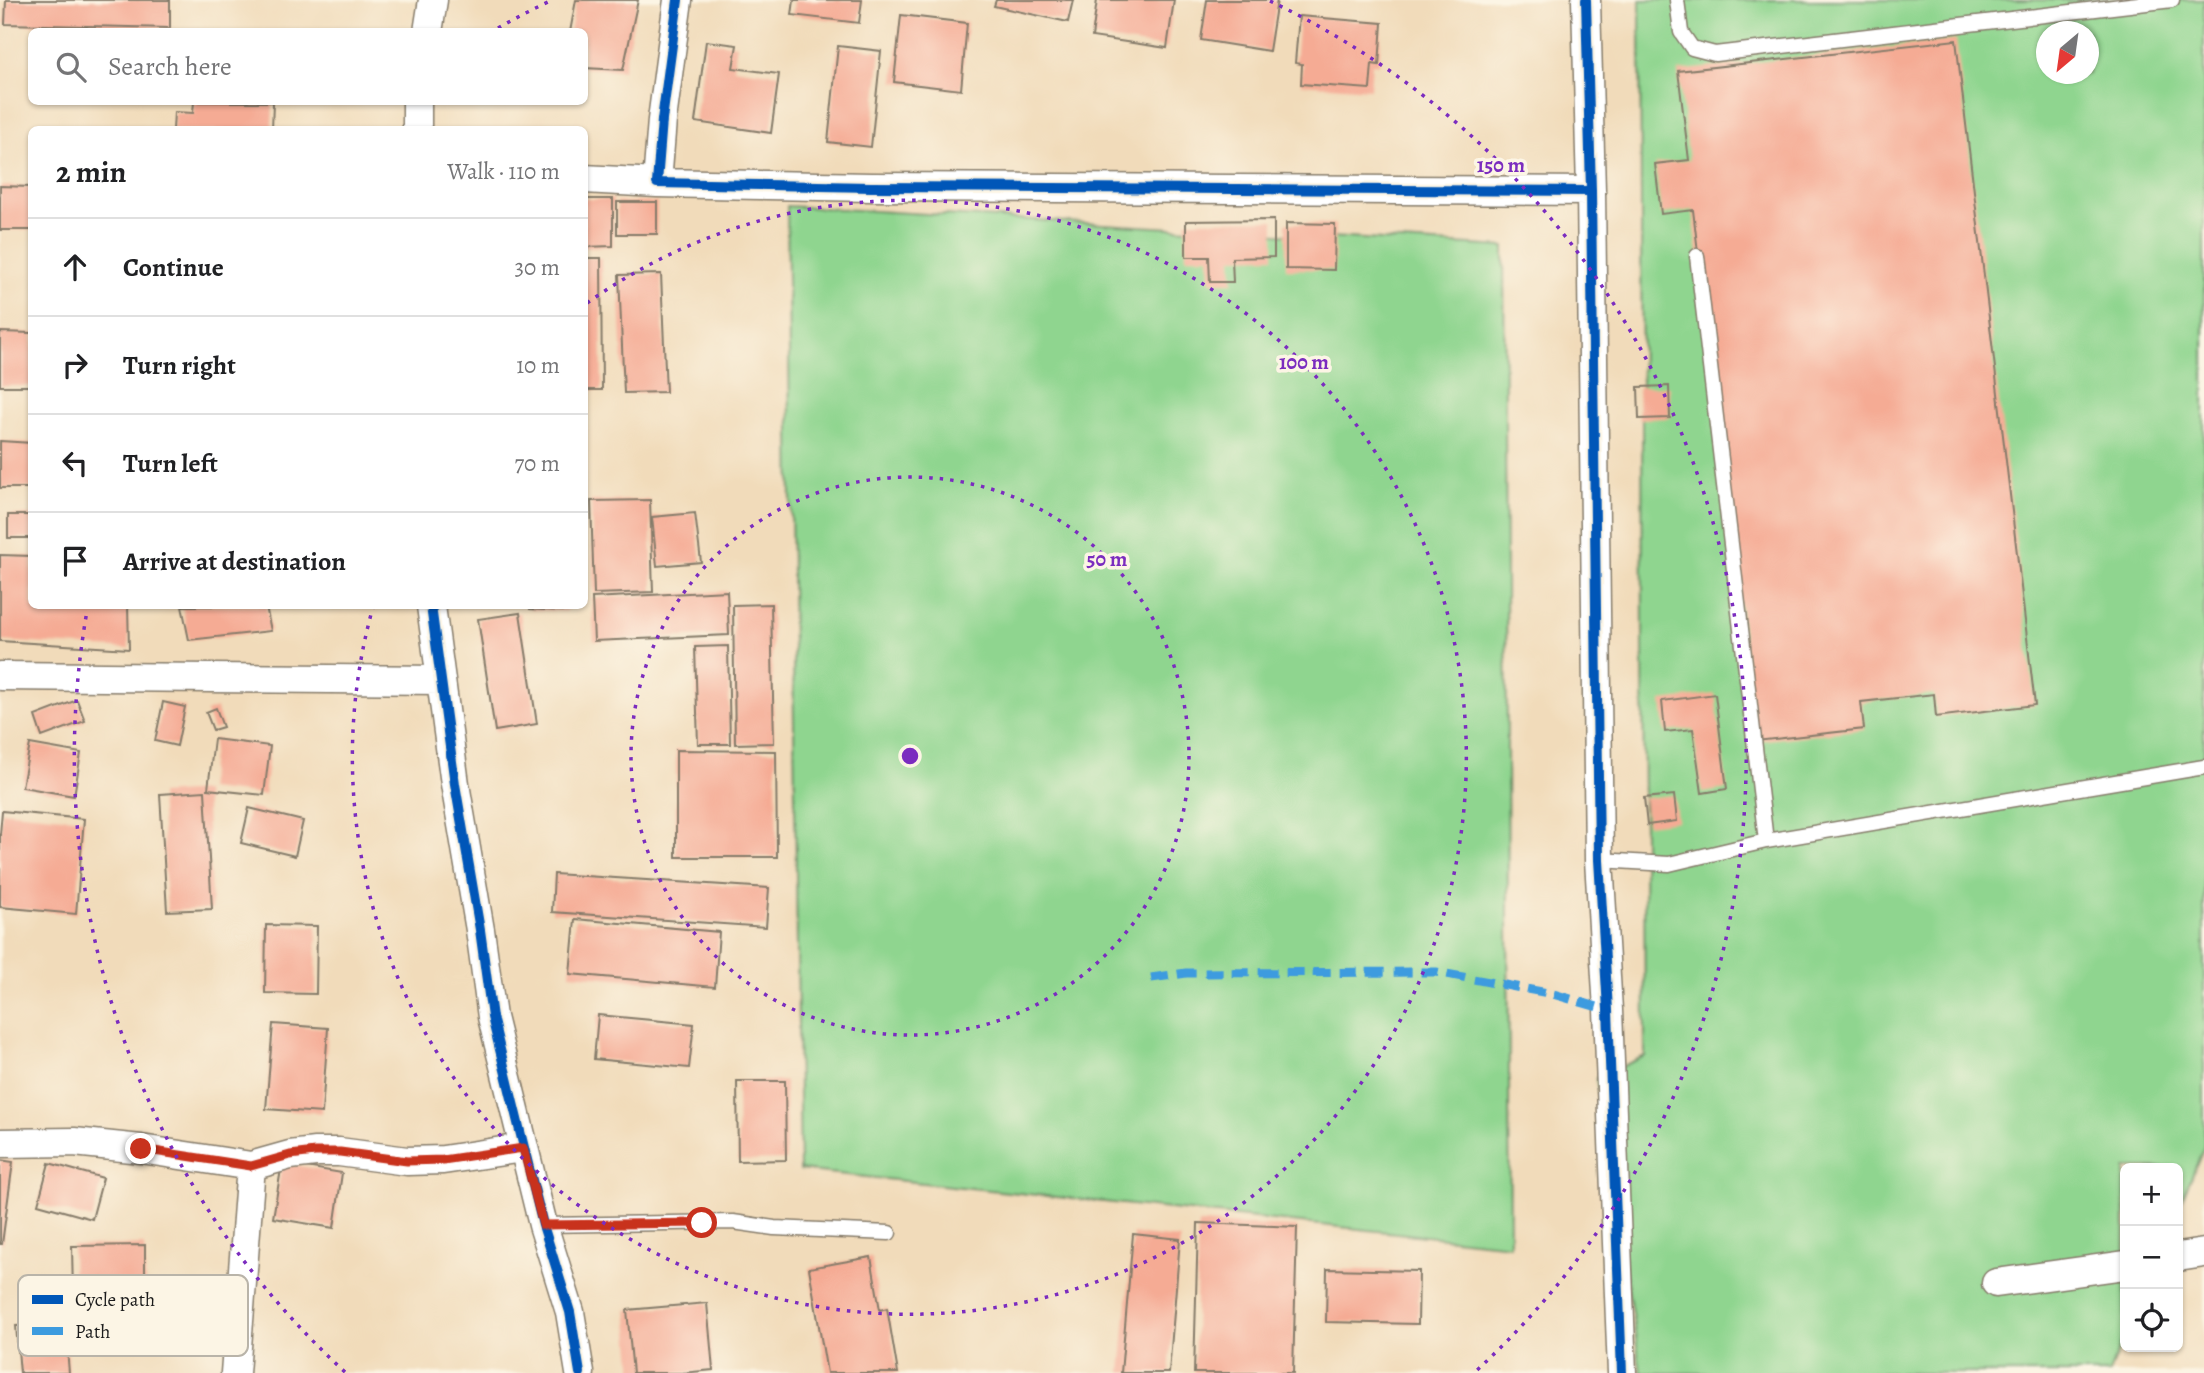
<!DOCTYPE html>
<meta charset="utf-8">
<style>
:root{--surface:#fff;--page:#f2f2f2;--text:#202124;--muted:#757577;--line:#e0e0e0}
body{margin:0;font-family:Alegreya,serif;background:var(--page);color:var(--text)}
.controls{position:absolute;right:21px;bottom:21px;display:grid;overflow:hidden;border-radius:10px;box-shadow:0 2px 5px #0004}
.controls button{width:63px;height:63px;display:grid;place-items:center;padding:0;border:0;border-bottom:2px solid var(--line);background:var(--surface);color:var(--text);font:35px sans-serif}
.compass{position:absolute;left:2036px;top:21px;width:63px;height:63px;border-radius:50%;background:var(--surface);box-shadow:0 2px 5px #0004;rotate:209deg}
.stop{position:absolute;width:21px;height:21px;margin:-16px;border:5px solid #c8321e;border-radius:50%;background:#fff}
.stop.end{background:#c8321e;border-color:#fff;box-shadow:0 2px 7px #0008}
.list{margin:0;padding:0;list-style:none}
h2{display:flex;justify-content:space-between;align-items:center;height:91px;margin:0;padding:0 28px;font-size:30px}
h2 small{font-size:23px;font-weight:400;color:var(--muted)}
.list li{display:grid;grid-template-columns:46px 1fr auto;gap:21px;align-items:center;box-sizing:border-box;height:98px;padding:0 28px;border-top:2px solid var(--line)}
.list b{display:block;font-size:26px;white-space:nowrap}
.list em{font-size:23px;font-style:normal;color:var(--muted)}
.icon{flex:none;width:38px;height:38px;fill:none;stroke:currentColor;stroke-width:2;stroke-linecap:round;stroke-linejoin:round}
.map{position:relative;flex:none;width:2204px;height:1373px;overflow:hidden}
.search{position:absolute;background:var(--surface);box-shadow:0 2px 5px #0004;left:28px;top:28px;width:560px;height:77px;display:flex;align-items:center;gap:18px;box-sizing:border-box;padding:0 24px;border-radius:10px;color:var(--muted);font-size:26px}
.panel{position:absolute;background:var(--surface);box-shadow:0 2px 5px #0004;left:28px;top:126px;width:560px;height:483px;border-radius:10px}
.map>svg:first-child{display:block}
</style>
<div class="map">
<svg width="2204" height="1373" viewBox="0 0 2204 1373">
<rect width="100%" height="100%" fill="#fcf5e5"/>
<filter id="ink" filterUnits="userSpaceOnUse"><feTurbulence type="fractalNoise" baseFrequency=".0143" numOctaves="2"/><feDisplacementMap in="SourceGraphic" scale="14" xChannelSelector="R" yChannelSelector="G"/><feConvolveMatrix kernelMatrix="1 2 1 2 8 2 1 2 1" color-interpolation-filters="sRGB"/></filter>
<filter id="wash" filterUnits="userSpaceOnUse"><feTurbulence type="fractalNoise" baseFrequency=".00686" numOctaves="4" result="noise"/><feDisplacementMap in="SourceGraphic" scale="28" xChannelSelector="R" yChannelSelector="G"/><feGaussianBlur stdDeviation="1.57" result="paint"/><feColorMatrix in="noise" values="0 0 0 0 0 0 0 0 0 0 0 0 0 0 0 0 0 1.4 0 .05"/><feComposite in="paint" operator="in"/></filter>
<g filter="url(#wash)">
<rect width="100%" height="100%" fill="#f1dbba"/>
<path fill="#8fd58f" stroke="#567856" stroke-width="2" fill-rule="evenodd" d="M 1640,0 L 2204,0 L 2204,1147 L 2178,1209 L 2178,1168 L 2125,1168 L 2125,1334 L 2109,1373 L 1641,1373 L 1596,1078 L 1645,1056 ZM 2046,32 L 2088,32 L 2088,74 L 2046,74 Z
M 787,206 L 1504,247 L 1510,1245 L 800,1170 Z"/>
<g id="blocks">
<path fill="#f5ab94" d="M 6,0 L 170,0 L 170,28 L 5,24 Z
M 576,0 L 638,0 L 623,70 L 584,68 L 584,32 L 570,32 Z
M 794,0 L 862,0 L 859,23 L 792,15 Z
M 996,0 L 1073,0 L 1068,22 L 994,6 Z
M 1097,0 L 1174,0 L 1167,48 L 1092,37 Z
M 1207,0 L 1277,0 L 1269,51 L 1201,40 Z
M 901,15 L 967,23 L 961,90 L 894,82 Z
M 1299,16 L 1382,23 L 1379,65 L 1372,64 L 1370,89 L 1301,84 L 1302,64 L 1295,63 Z
M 1956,40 L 2035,705 L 1936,717 L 1934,694 L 1861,702 L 1864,729 L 1756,741 L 1693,210 L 1661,214 L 1655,164 L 1689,160 L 1678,71 Z
M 706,41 L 737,45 L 733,68 L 779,74 L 771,133 L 695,122 Z
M 838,46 L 881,51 L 871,147 L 828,142 Z
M 194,102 L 273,102 L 272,130 L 173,130 L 174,112 L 193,113 Z
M 0,186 L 32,187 L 32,230 L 0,230 Z
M 584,199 L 613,199 L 613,246 L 584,247 Z
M 617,202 L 657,202 L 657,234 L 617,234 Z
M 1274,220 L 1274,257 L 1232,258 L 1233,282 L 1210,282 L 1209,257 L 1186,257 L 1186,221 Z
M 1286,223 L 1335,224 L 1334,270 L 1286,269 Z
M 584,258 L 601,258 L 602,390 L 584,390 Z
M 661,274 L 666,392 L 624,393 L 619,275 Z
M 0,332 L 32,333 L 32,386 L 0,386 Z
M 1669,386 L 1670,418 L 1639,419 L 1638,387 Z
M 0,441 L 32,443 L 32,488 L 0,488 Z
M 650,500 L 653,592 L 594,594 L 591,501 Z
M 695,513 L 701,562 L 657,566 L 652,517 Z
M 8,515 L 32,515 L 32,538 L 8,538 Z
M 0,555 L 32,556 L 32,606 L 128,606 L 129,649 L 0,641 Z
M 727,591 L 729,635 L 594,641 L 592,598 Z
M 771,604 L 774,743 L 735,744 L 733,605 Z
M 182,606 L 266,606 L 271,631 L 189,640 Z
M 530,606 L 567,606 L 567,611 L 530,609 Z
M 520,613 L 537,724 L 495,731 L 478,619 Z
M 728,646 L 730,744 L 698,744 L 695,647 Z
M 1715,694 L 1727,789 L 1702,793 L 1693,729 L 1665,732 L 1662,701 Z
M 77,700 L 85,721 L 42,737 L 35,716 Z
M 163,702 L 185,707 L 177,746 L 155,741 Z
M 216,708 L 223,727 L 213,730 L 206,712 Z
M 214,739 L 270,746 L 264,795 L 208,789 Z
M 30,744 L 81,753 L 74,796 L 22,787 Z
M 676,750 L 776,751 L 777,857 L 676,857 Z
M 205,791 L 212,909 L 167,911 L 160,794 Z
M 1674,795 L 1677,821 L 1647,825 L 1644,798 Z
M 249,808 L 303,821 L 295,856 L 241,843 Z
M 2,811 L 84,819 L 76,914 L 0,907 L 0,834 Z
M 554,874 L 769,888 L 766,927 L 552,912 Z
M 575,919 L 719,932 L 715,987 L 570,974 Z
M 266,925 L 317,926 L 316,994 L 265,993 Z
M 598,1015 L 694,1024 L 689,1068 L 594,1059 Z
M 273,1024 L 328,1028 L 322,1113 L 266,1109 Z
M 737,1081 L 785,1081 L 786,1160 L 738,1161 Z
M 0,1160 L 13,1162 L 2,1244 L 0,1244 Z
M 49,1163 L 103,1178 L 92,1219 L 38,1204 Z
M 282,1163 L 342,1173 L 334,1228 L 273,1218 Z
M 1198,1223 L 1297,1227 L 1293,1373 L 1194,1373 Z
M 1133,1234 L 1180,1239 L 1169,1373 L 1121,1373 Z
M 145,1245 L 145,1294 L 73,1295 L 72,1246 Z
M 871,1257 L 880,1310 L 887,1308 L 898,1373 L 827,1373 L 809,1268 Z
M 1327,1269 L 1419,1271 L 1418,1324 L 1326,1322 Z
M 707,1303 L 713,1370 L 682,1373 L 633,1373 L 627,1310 Z
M 65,1323 L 69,1373 L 20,1373 L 16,1326 Z"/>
</g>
</g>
<g filter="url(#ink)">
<use href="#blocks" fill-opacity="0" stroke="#867c6b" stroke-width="2"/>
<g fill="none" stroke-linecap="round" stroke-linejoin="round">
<defs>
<path id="service" d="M 1677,0 L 1681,32 L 1692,48 L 1715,54 L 2172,0
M 1697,256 L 1766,841
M 1599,860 L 1669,864 L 1766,841 L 2204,767
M 543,1225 L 733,1222 L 774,1228 L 889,1233"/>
<path id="minor" d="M 678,0 L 662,120 L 657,183 L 871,187 L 1591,191
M 1586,0 L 1591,191 L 1599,860 L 1608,1010 L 1622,1373
M 428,32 L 433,0
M 417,130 L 417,102
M 584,179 L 657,183
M 431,606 L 455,784 L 480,930 L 492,1017 L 543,1225 L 570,1312 L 580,1373
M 0,676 L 441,680
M 0,1143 L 74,1142 L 141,1149 L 251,1166 L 290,1155 L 315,1152 L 339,1152 L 407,1161 L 443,1160 L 523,1148
M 2178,1257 L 2204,1253
M 1996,1283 L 2125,1265
M 235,1373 L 251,1166"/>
</defs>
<use href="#service" stroke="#867c6b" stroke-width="17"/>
<use href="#minor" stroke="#867c6b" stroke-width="31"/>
<use href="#service" stroke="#fff" stroke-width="14"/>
<use href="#minor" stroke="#fff" stroke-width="28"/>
<path stroke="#3c9bdf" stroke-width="9" stroke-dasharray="18 9" stroke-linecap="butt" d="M 1151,978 L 1186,973 L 1436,972 L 1553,994 L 1608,1010"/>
<defs>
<path id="cycleway" d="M 678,0 L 662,120 L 657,183 L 871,187 L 1591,191
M 1586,0 L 1591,191 L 1599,860 L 1608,1010 L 1622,1373
M 431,606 L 455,784 L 480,930 L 492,1017 L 543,1225 L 570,1312 L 580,1373"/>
</defs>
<use href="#cycleway" stroke="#fcf5e5" stroke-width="15"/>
<use href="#cycleway" stroke="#0057b8" stroke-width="10"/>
</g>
</g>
<g fill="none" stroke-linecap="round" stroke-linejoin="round" filter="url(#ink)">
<path stroke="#c8321e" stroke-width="9" d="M 141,1149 L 251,1166 L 290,1155 L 315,1152 L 340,1152 L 407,1161 L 443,1160 L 523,1148 L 543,1225 L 702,1223"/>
</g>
<g fill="none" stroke="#7b2cbf" stroke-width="3.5" stroke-dasharray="3.5 7">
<circle cx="910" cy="756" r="279"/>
<path d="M587 303A557 557 0 1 1 373 607"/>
<path d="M345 1372A836 836 0 0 1 87 611M498 28A836 836 0 0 1 550 1M1270 1A836 836 0 0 1 1475 1372"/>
</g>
<rect x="18" y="1275" width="230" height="81" rx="10" fill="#fcf5e5" stroke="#b9b4a9" stroke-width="2"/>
<rect x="32" y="1295" width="31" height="9" fill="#0057b8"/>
<rect x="32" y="1327" width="31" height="8" fill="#3c9bdf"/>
<g font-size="19" fill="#1c1c1c">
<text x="75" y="1306">Cycle path</text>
<text x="75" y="1338">Path</text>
</g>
<circle cx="910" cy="756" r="10" fill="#7b2cbf" stroke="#fcf5e5" stroke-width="3.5"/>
<g font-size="21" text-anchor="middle" font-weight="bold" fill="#7b2cbf" stroke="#fcf5e5" stroke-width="7" stroke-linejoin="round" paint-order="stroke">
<text x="1501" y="172">150 m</text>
<text x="1304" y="369">100 m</text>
<text x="1107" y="566">50 m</text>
</g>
</svg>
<div class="controls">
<button>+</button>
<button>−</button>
<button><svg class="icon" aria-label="locate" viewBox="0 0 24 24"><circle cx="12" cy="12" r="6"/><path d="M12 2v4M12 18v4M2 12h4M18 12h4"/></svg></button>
</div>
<svg class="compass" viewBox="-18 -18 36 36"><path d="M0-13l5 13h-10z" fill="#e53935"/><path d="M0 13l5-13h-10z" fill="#757577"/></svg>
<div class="stop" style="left:702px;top:1223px"></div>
<div class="stop end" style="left:141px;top:1149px"></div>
<div class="search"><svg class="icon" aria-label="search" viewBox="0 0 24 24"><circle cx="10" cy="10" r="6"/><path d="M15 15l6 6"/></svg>Search here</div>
<section class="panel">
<h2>2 min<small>Walk · 110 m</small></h2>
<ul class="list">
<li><svg class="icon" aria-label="ahead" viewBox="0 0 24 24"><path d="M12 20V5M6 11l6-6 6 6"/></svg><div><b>Continue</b></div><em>30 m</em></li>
<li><svg class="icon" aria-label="right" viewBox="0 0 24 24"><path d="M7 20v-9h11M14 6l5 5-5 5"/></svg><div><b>Turn right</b></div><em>10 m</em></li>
<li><svg class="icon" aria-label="left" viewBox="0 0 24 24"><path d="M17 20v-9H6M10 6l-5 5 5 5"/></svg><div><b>Turn left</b></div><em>70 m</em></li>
<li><svg class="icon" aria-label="arrive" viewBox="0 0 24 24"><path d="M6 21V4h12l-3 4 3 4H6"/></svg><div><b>Arrive at destination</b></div></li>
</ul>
</section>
</div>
